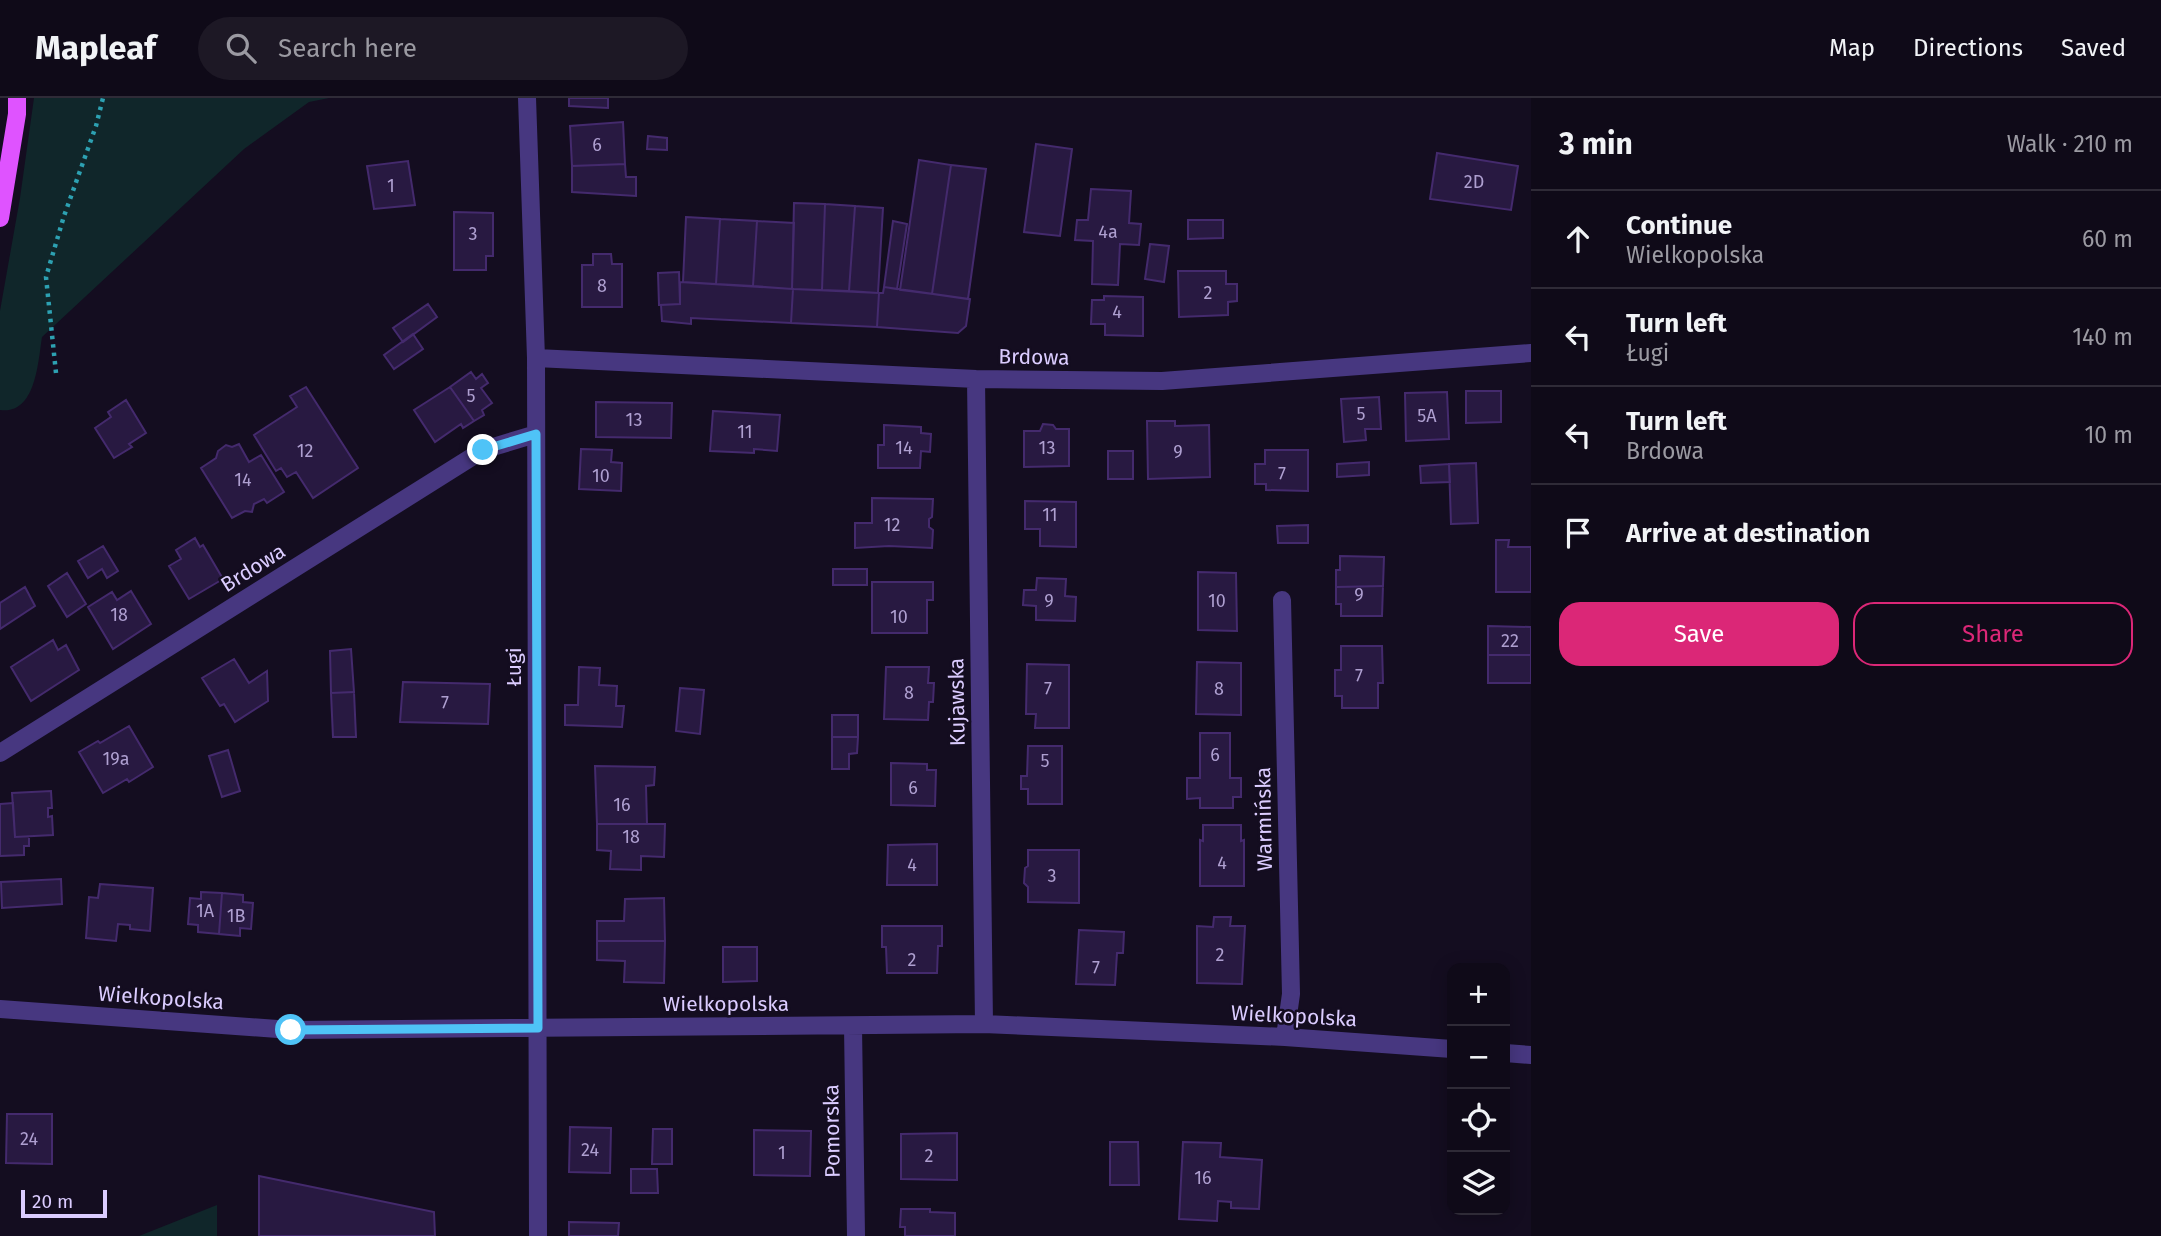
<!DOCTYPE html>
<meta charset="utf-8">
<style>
:root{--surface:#0f0a18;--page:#1d1825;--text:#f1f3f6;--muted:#9b9aa2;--line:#2f2b37;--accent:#db2777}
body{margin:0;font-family:"Fira Sans",sans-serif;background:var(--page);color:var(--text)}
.controls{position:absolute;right:21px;bottom:21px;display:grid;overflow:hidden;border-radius:14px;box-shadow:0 4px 18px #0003}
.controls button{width:63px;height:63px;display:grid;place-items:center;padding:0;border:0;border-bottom:2px solid var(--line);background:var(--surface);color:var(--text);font:35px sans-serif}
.scale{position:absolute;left:21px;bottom:18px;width:86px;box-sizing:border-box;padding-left:7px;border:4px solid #dbccff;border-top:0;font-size:19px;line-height:24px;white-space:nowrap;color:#dbccff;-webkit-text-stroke:5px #140d20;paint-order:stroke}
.stop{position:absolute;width:21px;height:21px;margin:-16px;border:5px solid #4fc3f7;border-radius:50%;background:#fff}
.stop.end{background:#4fc3f7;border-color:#fff;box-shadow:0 2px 7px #0008}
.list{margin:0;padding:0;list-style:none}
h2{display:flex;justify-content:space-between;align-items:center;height:91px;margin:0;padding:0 28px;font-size:30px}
h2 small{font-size:23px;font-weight:400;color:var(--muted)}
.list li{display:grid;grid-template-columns:46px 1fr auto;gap:21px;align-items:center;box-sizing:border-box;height:98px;padding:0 28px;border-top:2px solid var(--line)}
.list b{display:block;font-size:26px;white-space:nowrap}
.list p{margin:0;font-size:23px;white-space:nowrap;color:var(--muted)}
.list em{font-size:23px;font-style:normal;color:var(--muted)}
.actions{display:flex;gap:14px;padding:21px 28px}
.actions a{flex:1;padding:16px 0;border:2px solid var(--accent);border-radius:21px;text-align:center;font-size:24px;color:var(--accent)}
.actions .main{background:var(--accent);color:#fff}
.icon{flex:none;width:38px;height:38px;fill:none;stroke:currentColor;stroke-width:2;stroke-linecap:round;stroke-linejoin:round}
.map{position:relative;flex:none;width:1531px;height:1138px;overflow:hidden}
header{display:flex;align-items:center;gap:42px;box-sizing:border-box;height:98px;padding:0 35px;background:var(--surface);border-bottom:2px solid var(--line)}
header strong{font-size:33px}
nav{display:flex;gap:38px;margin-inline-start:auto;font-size:24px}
.search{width:490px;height:63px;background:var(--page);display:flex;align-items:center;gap:18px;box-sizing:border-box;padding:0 24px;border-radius:38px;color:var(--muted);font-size:26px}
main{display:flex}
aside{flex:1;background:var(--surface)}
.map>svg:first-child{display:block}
</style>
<header>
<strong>Mapleaf</strong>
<div class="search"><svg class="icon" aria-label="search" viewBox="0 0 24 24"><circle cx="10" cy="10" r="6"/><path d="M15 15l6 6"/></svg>Search here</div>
<nav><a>Map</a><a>Directions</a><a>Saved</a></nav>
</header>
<main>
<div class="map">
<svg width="1531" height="1138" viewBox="0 0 1531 1138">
<rect width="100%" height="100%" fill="#140d20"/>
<path fill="#10262a" d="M 34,0 L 329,0 L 309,4 L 244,51 L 42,239 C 38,264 36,317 0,312 L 0,213 L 20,100 Z
M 217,1107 L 217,1138 L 139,1138 Z"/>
<path fill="#281941" stroke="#442a6d" stroke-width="2" d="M 569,0 L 608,0 L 608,10 L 569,8 Z
M 623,24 L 625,66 L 572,68 L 570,28 Z
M 648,38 L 667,40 L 667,52 L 647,51 Z
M 1036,46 L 1072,51 L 1060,138 L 1024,134 Z
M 1437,55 L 1518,68 L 1511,112 L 1430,101 Z
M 919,62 L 951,67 L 932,196 L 900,192 Z
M 408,63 L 415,107 L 374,111 L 367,68 Z
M 625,66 L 626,79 L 636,79 L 636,98 L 572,94 L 572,68 Z
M 951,67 L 986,71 L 968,201 L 932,196 Z
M 1091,91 L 1131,93 L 1129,125 L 1141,126 L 1139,147 L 1120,146 L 1118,187 L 1092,186 L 1093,143 L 1075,142 L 1077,122 L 1088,122 Z
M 794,105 L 825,106 L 822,192 L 792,191 Z
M 825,106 L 855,108 L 849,193 L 822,192 Z
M 855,108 L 883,110 L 878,195 L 849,193 Z
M 454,114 L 493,115 L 493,158 L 486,158 L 486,172 L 454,172 Z
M 686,119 L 720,121 L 716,186 L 683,184 Z
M 720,121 L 757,123 L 753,188 L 716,186 Z
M 1188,122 L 1223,122 L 1223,140 L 1188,141 Z
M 757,123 L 794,125 L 792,191 L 753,188 Z
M 893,123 L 907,126 L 897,191 L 884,189 Z
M 1150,146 L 1169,148 L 1164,184 L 1145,181 Z
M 593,156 L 611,156 L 612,166 L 622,166 L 622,209 L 582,209 L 582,167 L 593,167 Z
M 1178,173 L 1226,173 L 1226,186 L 1237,186 L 1237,203 L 1228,204 L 1228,217 L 1179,219 Z
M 679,174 L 680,206 L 659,207 L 658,175 Z
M 680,184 L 793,191 L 791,225 L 691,220 L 691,226 L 662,223 L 661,207 L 680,206 Z
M 884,189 L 970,201 L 966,228 L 958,235 L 877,229 L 879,195 L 883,195 Z
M 793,191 L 879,195 L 877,229 L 791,225 Z
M 1104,198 L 1143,199 L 1143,238 L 1105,237 L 1105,226 L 1091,226 L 1092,202 L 1104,202 Z
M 428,206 L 437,219 L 403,244 L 393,230 Z
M 413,236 L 423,251 L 394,271 L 384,257 Z
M 471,274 L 476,281 L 482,276 L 488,285 L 481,290 L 492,305 L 482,312 L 484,317 L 474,323 L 450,289 Z
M 306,289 L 358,370 L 313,400 L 296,374 L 287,379 L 281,370 L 276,373 L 254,337 L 297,309 L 290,298 Z
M 450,289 L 474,323 L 463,330 L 461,326 L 435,344 L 414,312 Z
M 1466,293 L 1501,293 L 1501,324 L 1466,325 Z
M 1447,294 L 1449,341 L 1406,343 L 1405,295 Z
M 1379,299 L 1381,331 L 1365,331 L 1366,342 L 1344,344 L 1341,301 Z
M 126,302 L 146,335 L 129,346 L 132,349 L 114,360 L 95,330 L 111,319 L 108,314 Z
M 596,304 L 672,305 L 671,340 L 596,339 Z
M 713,313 L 780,317 L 777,353 L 754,351 L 754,355 L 710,353 Z
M 1147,323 L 1175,323 L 1175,328 L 1209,327 L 1210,379 L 1148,381 Z
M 1043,326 L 1053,327 L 1056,331 L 1069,331 L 1069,368 L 1024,369 L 1024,333 L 1040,333 Z
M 884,327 L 921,329 L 921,335 L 931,336 L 930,354 L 921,353 L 920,370 L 878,370 L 878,347 L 884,347 Z
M 239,346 L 249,364 L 261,357 L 284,394 L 267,405 L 264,401 L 254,406 L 252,414 L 245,413 L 232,420 L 201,370 L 216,360 L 218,353 L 226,347 L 232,349 Z
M 581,351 L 612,352 L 611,364 L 622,365 L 621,393 L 579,391 Z
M 1265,352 L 1308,352 L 1308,393 L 1266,392 L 1266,386 L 1255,386 L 1255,366 L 1265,366 Z
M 1108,353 L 1133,353 L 1133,381 L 1108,381 Z
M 1369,364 L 1369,377 L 1337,379 L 1337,366 Z
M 1476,365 L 1478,425 L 1451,426 L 1449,366 Z
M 1449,366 L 1450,384 L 1421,385 L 1420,368 Z
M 872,400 L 933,401 L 932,419 L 929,421 L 929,429 L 933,432 L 932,450 L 889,448 L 855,450 L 855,425 L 872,425 Z
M 1025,403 L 1076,404 L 1076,449 L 1040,448 L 1040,431 L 1025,431 Z
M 1308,427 L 1308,445 L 1278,445 L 1277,428 Z
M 195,440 L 200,449 L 203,447 L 223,481 L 189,501 L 169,468 L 181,461 L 176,452 Z
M 1496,442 L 1509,442 L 1508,449 L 1531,449 L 1531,494 L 1496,494 Z
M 103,448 L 118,473 L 107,480 L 102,471 L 88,480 L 78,463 Z
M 1340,458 L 1384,459 L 1383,488 L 1336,489 L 1336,472 L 1340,472 Z
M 833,471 L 867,471 L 867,487 L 833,487 Z
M 1198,474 L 1236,475 L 1237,533 L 1198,532 Z
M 67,475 L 86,506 L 67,519 L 48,488 Z
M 1037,480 L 1066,481 L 1065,498 L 1076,499 L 1075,523 L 1036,522 L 1036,508 L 1023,507 L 1024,492 L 1036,492 Z
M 872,484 L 933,484 L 933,502 L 927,502 L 927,535 L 872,535 Z
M 1383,488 L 1382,518 L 1341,518 L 1341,506 L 1336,506 L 1336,489 Z
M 25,489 L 35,508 L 0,531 L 0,505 Z
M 131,493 L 151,526 L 113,551 L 88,509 L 112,494 L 117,502 Z
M 1488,528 L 1531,529 L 1531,557 L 1488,557 Z
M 53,542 L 58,552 L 66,547 L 79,572 L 31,603 L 11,569 Z
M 1341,548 L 1382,548 L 1383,585 L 1378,585 L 1378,610 L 1342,610 L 1342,598 L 1335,598 L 1335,572 L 1341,572 Z
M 351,551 L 354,594 L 331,595 L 330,553 Z
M 1488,557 L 1531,557 L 1531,585 L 1488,585 Z
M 234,561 L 249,585 L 267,573 L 268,603 L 235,624 L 224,606 L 220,608 L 202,580 Z
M 1197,564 L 1241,565 L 1241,617 L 1196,616 Z
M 1027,566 L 1069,567 L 1069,630 L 1035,630 L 1036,616 L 1026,616 Z
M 579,569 L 600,570 L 599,587 L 617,588 L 616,608 L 624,608 L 622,629 L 565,627 L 565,607 L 578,607 Z
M 886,569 L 929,569 L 928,585 L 934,585 L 933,604 L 929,604 L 928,622 L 884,621 Z
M 403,584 L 490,586 L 488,626 L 400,624 Z
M 680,590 L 704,592 L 700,636 L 676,633 Z
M 354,594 L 356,639 L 333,639 L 331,595 Z
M 832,617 L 858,617 L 858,639 L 832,639 Z
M 129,628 L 153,669 L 129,684 L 127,681 L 103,695 L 79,654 L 98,643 L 100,645 Z
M 1200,635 L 1230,635 L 1230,680 L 1241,680 L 1241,699 L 1233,699 L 1233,710 L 1200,710 L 1200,700 L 1187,701 L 1187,680 L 1200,680 Z
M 832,639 L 858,639 L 857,655 L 849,656 L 849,671 L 832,671 Z
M 1028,648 L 1062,648 L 1062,706 L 1028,706 L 1028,691 L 1021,691 L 1021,678 L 1027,678 Z
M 228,652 L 240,693 L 222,699 L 209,658 Z
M 891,665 L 927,666 L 927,672 L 936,672 L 935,708 L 891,707 Z
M 595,668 L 655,669 L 654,687 L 646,688 L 647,726 L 597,726 Z
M 51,693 L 52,710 L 48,710 L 48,719 L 52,718 L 53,737 L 15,739 L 12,695 Z
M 13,705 L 15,739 L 29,739 L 29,748 L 24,748 L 24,757 L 0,758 L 0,706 Z
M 597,726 L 665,726 L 664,759 L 641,758 L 641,772 L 610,771 L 611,753 L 597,752 Z
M 1203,727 L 1241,727 L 1241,743 L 1244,742 L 1244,788 L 1200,788 L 1200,742 L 1203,743 Z
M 937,746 L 937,787 L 887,787 L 888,747 Z
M 1028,752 L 1079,752 L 1079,805 L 1028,804 L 1028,789 L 1024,785 L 1025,770 L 1028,768 Z
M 61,781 L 62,806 L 2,810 L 1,784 Z
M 100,786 L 153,790 L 150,833 L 130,831 L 130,827 L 118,826 L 116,843 L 86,840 L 89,799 L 98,800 Z
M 201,794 L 222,795 L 219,836 L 198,834 L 198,827 L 188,826 L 190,800 L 201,801 Z
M 222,795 L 243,797 L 243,804 L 253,805 L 251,831 L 240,830 L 240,838 L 219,836 Z
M 664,800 L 665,843 L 597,843 L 597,823 L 624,823 L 625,801 Z
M 1214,819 L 1231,819 L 1230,828 L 1245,828 L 1242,886 L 1197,885 L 1197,828 L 1213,829 Z
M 882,828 L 942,828 L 942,848 L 938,848 L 937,875 L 887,875 L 886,849 L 882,849 Z
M 1079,832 L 1124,834 L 1123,855 L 1117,855 L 1115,887 L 1076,886 Z
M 597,843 L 665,843 L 664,885 L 624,884 L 625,863 L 597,862 Z
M 723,849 L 757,849 L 757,883 L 723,884 Z
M 7,1016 L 52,1016 L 52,1066 L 6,1065 Z
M 570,1029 L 611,1030 L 610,1075 L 569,1074 Z
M 653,1031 L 672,1031 L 672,1066 L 652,1066 Z
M 754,1032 L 811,1033 L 810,1078 L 754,1077 Z
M 957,1035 L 957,1082 L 901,1081 L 901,1036 Z
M 1110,1044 L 1138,1044 L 1139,1087 L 1110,1087 Z
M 1183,1044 L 1221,1045 L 1220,1059 L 1262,1062 L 1259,1111 L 1231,1110 L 1231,1104 L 1218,1103 L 1217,1123 L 1179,1121 Z
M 631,1071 L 657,1071 L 658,1095 L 631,1095 Z
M 259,1078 L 434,1114 L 435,1138 L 259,1138 Z
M 901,1111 L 930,1111 L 930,1114 L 955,1115 L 955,1138 L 905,1138 L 905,1129 L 900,1129 Z
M 569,1124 L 619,1125 L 618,1138 L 569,1138 Z"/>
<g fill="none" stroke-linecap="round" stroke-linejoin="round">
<path stroke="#2da1b2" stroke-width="4.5" stroke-dasharray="3.5 5" stroke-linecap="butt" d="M 56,275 L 46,179 L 64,118 L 96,28 L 103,0"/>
<path stroke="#473780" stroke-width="18" d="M 527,0 L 536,260 L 538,1138
M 536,260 L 976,281 L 1162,283 L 1531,255
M 976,281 L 984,926
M 1282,502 L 1291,896 L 1285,939
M 0,655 L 483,352 L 536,336
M 0,911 L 291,932 L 984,926 L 1285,939 L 1452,951
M 853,928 L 856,1138
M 1505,955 L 1531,957"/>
<path stroke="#df53ff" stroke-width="18" d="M 0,120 L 17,16 L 17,0"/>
</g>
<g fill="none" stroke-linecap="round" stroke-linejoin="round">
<path stroke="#4fc3f7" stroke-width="9" d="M 291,932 L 538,930 L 536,336 L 483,352"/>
</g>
<g text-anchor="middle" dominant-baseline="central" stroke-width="5" stroke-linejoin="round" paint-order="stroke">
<g font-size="18" fill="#ae9fd0">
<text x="597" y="47">6</text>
<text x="1474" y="84">2D</text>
<text x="391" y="88">1</text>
<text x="1108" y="134">4a</text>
<text x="473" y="136">3</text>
<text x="602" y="188">8</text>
<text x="1208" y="195">2</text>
<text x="1117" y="214">4</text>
<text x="471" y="298">5</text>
<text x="1361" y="316">5</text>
<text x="1427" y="318">5A</text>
<text x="634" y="322">13</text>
<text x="745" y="334">11</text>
<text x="904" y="350">14</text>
<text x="1047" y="350">13</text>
<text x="305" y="353">12</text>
<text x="1178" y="354">9</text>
<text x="1282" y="376">7</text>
<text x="601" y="378">10</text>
<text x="243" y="382">14</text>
<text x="1050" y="417">11</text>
<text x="892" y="427">12</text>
<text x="1359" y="497">9</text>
<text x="1049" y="503">9</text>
<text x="1217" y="503">10</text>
<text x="119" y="517">18</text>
<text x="899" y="519">10</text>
<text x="1510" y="543">22</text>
<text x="1359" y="578">7</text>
<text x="1048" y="591">7</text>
<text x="1219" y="591">8</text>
<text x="909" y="595">8</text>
<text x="445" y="605">7</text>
<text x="1215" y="657">6</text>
<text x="116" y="661">19a</text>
<text x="1045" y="663">5</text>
<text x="913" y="690">6</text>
<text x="622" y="707">16</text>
<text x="631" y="739">18</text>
<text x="1222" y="765">4</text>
<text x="912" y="767">4</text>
<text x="1052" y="778">3</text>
<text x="205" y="813">1A</text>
<text x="236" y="818">1B</text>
<text x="1220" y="857">2</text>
<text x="912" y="862">2</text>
<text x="1096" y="870">7</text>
<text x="29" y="1041">24</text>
<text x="590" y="1052">24</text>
<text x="782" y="1055">1</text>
<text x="929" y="1058">2</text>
<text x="1203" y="1080">16</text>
</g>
<g font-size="21" fill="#dbccff" stroke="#140d20">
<text transform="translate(1034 259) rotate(1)">Brdowa</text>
<text transform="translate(253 470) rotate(-32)">Brdowa</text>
<text transform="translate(514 569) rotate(-90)">Ługi</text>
<text transform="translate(957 604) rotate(-91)">Kujawska</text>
<text transform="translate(1264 721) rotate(-91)">Warmińska</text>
<text transform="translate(161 900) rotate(4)">Wielkopolska</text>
<text x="726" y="906">Wielkopolska</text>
<text transform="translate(1294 918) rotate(3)">Wielkopolska</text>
<text transform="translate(832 1033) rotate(-91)">Pomorska</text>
</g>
</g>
</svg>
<div class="controls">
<button>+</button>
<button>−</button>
<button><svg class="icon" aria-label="locate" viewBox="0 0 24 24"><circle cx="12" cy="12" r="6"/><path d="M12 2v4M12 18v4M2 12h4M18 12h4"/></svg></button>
<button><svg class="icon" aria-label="layers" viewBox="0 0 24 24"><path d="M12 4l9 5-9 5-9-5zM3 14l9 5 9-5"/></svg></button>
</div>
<div class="scale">20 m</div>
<div class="stop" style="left:291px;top:932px"></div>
<div class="stop end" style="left:483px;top:352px"></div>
</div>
<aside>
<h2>3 min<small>Walk · 210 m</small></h2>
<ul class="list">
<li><svg class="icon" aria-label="ahead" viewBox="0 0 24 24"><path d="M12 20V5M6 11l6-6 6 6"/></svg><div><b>Continue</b><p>Wielkopolska</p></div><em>60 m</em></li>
<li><svg class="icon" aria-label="left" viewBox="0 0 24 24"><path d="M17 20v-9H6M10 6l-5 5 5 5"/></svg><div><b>Turn left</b><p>Ługi</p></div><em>140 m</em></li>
<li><svg class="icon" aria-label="left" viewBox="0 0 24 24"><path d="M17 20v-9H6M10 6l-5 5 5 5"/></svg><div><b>Turn left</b><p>Brdowa</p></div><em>10 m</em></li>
<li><svg class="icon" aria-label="arrive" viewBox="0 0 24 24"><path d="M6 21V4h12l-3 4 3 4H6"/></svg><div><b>Arrive at destination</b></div></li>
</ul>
<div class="actions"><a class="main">Save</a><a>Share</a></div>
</aside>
</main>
